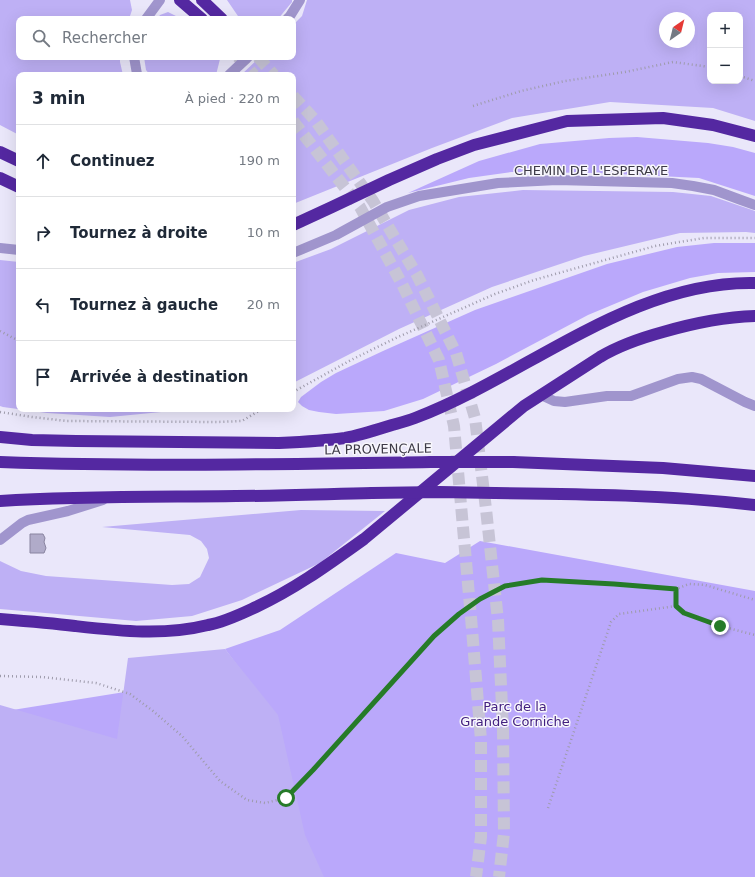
<!DOCTYPE html>
<html lang="fr">
<meta charset="utf-8">
<style>
:root{--surface:#fff;--page:#f6f6f7;--text:#1f2937;--muted:#747a83;--line:#e0e1e3}
body{margin:0;font-family:"DejaVu Sans",sans-serif;background:var(--page);color:var(--text)}
.controls{position:absolute;right:12px;top:12px;display:grid;overflow:hidden;border-radius:8px;box-shadow:0 4px 16px #0002}
.controls button{width:36px;height:36px;display:grid;place-items:center;padding:0;border:0;border-bottom:1px solid var(--line);background:var(--surface);color:var(--text);font:20px sans-serif}
.compass{position:absolute;left:659px;top:12px;width:36px;height:36px;border-radius:50%;background:var(--surface);box-shadow:0 4px 16px #0002;rotate:35deg}
.stop{position:absolute;width:12px;height:12px;margin:-9px;border:3px solid #267b28;border-radius:50%;background:#fff}
.stop.end{background:#267b28;border-color:#fff;box-shadow:0 1px 4px #0008}
.list{margin:0;padding:0;list-style:none}
h2{display:flex;justify-content:space-between;align-items:center;height:52px;margin:0;padding:0 16px;font-size:17px}
h2 small{font-size:13px;font-weight:400;color:var(--muted)}
.list li{display:grid;grid-template-columns:26px 1fr auto;gap:12px;align-items:center;box-sizing:border-box;height:72px;padding:0 16px;border-top:1px solid var(--line)}
.list b{display:block;font-size:15px;white-space:nowrap}
.list em{font-size:13px;font-style:normal;color:var(--muted)}
.icon{flex:none;width:22px;height:22px;fill:none;stroke:currentColor;stroke-width:2;stroke-linecap:round;stroke-linejoin:round}
.map{position:relative;flex:none;width:755px;height:877px;overflow:hidden}
.search{position:absolute;background:var(--surface);box-shadow:0 4px 16px #0002;left:16px;top:16px;width:280px;height:44px;display:flex;align-items:center;gap:10px;box-sizing:border-box;padding:0 14px;border-radius:8px;color:var(--muted);font-size:15px}
.panel{position:absolute;background:var(--surface);box-shadow:0 4px 16px #0002;left:16px;top:72px;width:280px;height:340px;border-radius:8px}
.map>svg:first-child{display:block}
</style>
<div class="map">
<svg width="755" height="877" viewBox="0 0 755 877">
<rect width="100%" height="100%" fill="#eae7fa"/>
<path fill="#baa8fb" d="M 637,137 L 708,143 L 733,147 L 755,153 L 755,196 L 699,178 L 598,173 L 511,172 L 469,178 L 408,193 L 479,161 L 540,144 L 609,138 Z
M 714,243 L 755,243 L 755,272 L 718,273 L 690,278 L 643,292 L 588,315 L 496,364 L 423,399 L 384,411 L 336,414 L 319,412 L 309,410 L 302,406 L 298,402 L 301,397 L 321,382 L 336,373 L 383,351 L 475,310 L 607,264 L 677,247 Z
M 480,541 L 755,591 L 755,877 L 0,877 L 0,712 L 243,673 L 225,649 L 280,630 L 396,553 L 445,563 Z"/>
<path fill="#beb0f5" fill-rule="evenodd" d="M 0,0 L 130,0 L 132,10 L 129,19 L 19,19 L 19,57 L 120,57 L 120,62 L 123,75 L 19,75 L 19,135 L 0,125 Z
M 227,0 L 292,0 L 292,2 L 278,19 L 240,19 Z
M 307,0 L 755,0 L 755,121 L 713,108 L 610,102 L 512,118 L 432,148 L 293,204 L 293,75 L 241,75 L 260,57 L 293,57 L 293,25 L 302,16 ZM 710,15 L 740,15 L 740,81 L 710,81 ZM 665,18 L 689,18 L 689,42 L 665,42 Z
M 168,12 L 182,19 L 157,19 L 160,15 Z
M 144,57 L 219,57 L 220,59 L 216,75 L 150,75 L 146,70 Z
M 523,190 L 673,192 L 711,196 L 755,211 L 755,233 L 746,232 L 680,233 L 584,256 L 492,287 L 399,329 L 293,383 L 293,263 L 331,249 L 409,210 L 459,197 Z
M 0,260 L 19,262 L 19,409 L 192,409 L 110,417 L 47,413 L 3,407 L 0,406 Z
M 301,510 L 385,511 L 320,563 L 242,600 L 192,616 L 136,621 L 0,609 L 0,561 L 21,571 L 46,576 L 172,585 L 189,584 L 200,577 L 209,558 L 207,549 L 201,541 L 190,535 L 102,527 Z
M 225,649 L 278,715 L 305,835 L 324,877 L 0,877 L 0,705 L 117,739 L 128,658 Z"/>
<path fill="#b0abc9" stroke="#8984a0" d="M 30,534 L 43,534 L 45,538 L 44,542 L 46,548 L 44,553 L 30,553 Z"/>
<g fill="none" stroke-linecap="round" stroke-linejoin="round">
<path stroke="#c7c4d6" stroke-width="12" stroke-dasharray="12 6" stroke-linecap="butt" d="M 238,57 L 254,75
M 258,57 L 274,75
M 293,96 L 315,120 L 373,201 L 417,275 L 456,353 L 475,418 L 486,509 L 498,620 L 503,729 L 504,833 L 499,877
M 293,121 L 360,207 L 402,284 L 439,360 L 454,426 L 472,629 L 481,740 L 481,837 L 476,877"/>
<path stroke="#9e9bab" stroke-width="2.5" stroke-dasharray="1 3" stroke-linecap="butt" d="M 740,76 L 755,81
M 473,106 L 521,91 L 565,81 L 625,72 L 673,62 L 710,67
M 0,331 L 19,341
M 293,392 L 351,360 L 398,337 L 495,294 L 534,280 L 655,246 L 704,238 L 755,238
M 207,409 L 228,409
M 0,412 L 32,417 L 67,421 L 217,422 L 242,421 L 262,409
M 676,589 L 676,606 L 684,613 L 720,626 L 755,635
M 0,676 L 42,677 L 96,683 L 130,694 L 153,711 L 182,736 L 220,781 L 247,800 L 265,803 L 286,798 L 313,770 L 434,636 L 459,614 L 480,599 L 505,586 L 542,580 L 614,584 L 676,589 L 689,584 L 705,585 L 755,600
M 548,808 L 611,622 L 619,614 L 676,606"/>
<path stroke="#a095cd" stroke-width="10" d="M 146,19 L 160,0
M 287,19 L 290,16 L 300,0
M 134,57 L 137,74 L 138,75
M 229,75 L 248,57
M 0,248 L 19,250
M 293,253 L 336,235 L 387,207 L 419,196 L 498,183 L 557,180 L 672,183 L 693,186 L 714,190 L 741,200 L 755,205
M 541,395 L 554,401 L 565,402 L 607,396 L 631,396 L 678,379 L 692,377 L 701,379 L 745,402 L 755,406
M 0,540 L 22,523 L 28,520 L 68,511 L 103,500"/>
<path stroke="#5428a1" stroke-width="12" d="M 180,0 L 202,19
M 202,0 L 222,19
M 0,152 L 19,161
M 0,178 L 19,187
M 293,225 L 332,207 L 389,180 L 437,159 L 474,145 L 567,121 L 663,118 L 713,125 L 755,136
M 0,437 L 32,440 L 76,441 L 279,443 C 301,442 323,441 345,438 C 361,435 376,430 392,425 C 399,423 407,421 415,418 C 526,376 631,280 755,283
M 0,462 C 144,467 287,464 431,462
M 513,462 L 663,468 L 755,476
M 495,493 C 582,494 669,495 755,505
M 0,501 C 79,496 157,497 236,496 C 281,496 327,494 372,493
M 0,619 C 25,621 50,623 75,626 C 120,631 164,636 208,625 C 225,622 241,614 256,607 C 295,589 329,564 364,539 L 524,406 L 600,357 C 620,345 641,338 663,332 C 694,323 724,317 755,316"/>
<path stroke="#5428a1" stroke-width="12" d="M 431,462 L 513,462
M 372,493 L 440,492 L 495,493"/>
</g>
<g fill="none" stroke-linecap="round" stroke-linejoin="round">
<path stroke="#267b28" stroke-width="5" d="M 286,798 L 313,770 L 434,636 L 459,614 L 480,599 L 505,586 L 542,580 L 614,584 L 676,589 L 676,606 L 684,613 L 720,626"/>
</g>
<g text-anchor="middle" dominant-baseline="central" stroke-width="3" stroke-linejoin="round" paint-order="stroke">
<g font-size="13" fill="#3d3a47" stroke="#f7f6fc">
<text x="591" y="170">CHEMIN DE L'ESPERAYE</text>
<text transform="translate(378 449) rotate(-1)">LA PROVENÇALE</text>
</g>
<g font-size="13" fill="#432080" stroke="#f7f6fc">
<text x="515" y="706">Parc de la<tspan x="515" dy="15">Grande Corniche</tspan></text>
</g>
</g>
</svg>
<div class="controls">
<button>+</button>
<button>−</button>
</div>
<svg class="compass" viewBox="-18 -18 36 36"><path d="M0-13l5 13h-10z" fill="#e53935"/><path d="M0 13l5-13h-10z" fill="#747a83"/></svg>
<div class="stop" style="left:286px;top:798px"></div>
<div class="stop end" style="left:720px;top:626px"></div>
<div class="search"><svg class="icon" aria-label="search" viewBox="0 0 24 24"><circle cx="10" cy="10" r="6"/><path d="M15 15l6 6"/></svg>Rechercher</div>
<section class="panel">
<h2>3 min<small>À pied · 220 m</small></h2>
<ul class="list">
<li><svg class="icon" aria-label="ahead" viewBox="0 0 24 24"><path d="M12 20V5M6 11l6-6 6 6"/></svg><div><b>Continuez</b></div><em>190 m</em></li>
<li><svg class="icon" aria-label="right" viewBox="0 0 24 24"><path d="M7 20v-9h11M14 6l5 5-5 5"/></svg><div><b>Tournez à droite</b></div><em>10 m</em></li>
<li><svg class="icon" aria-label="left" viewBox="0 0 24 24"><path d="M17 20v-9H6M10 6l-5 5 5 5"/></svg><div><b>Tournez à gauche</b></div><em>20 m</em></li>
<li><svg class="icon" aria-label="arrive" viewBox="0 0 24 24"><path d="M6 21V4h12l-3 4 3 4H6"/></svg><div><b>Arrivée à destination</b></div></li>
</ul>
</section>
</div>
